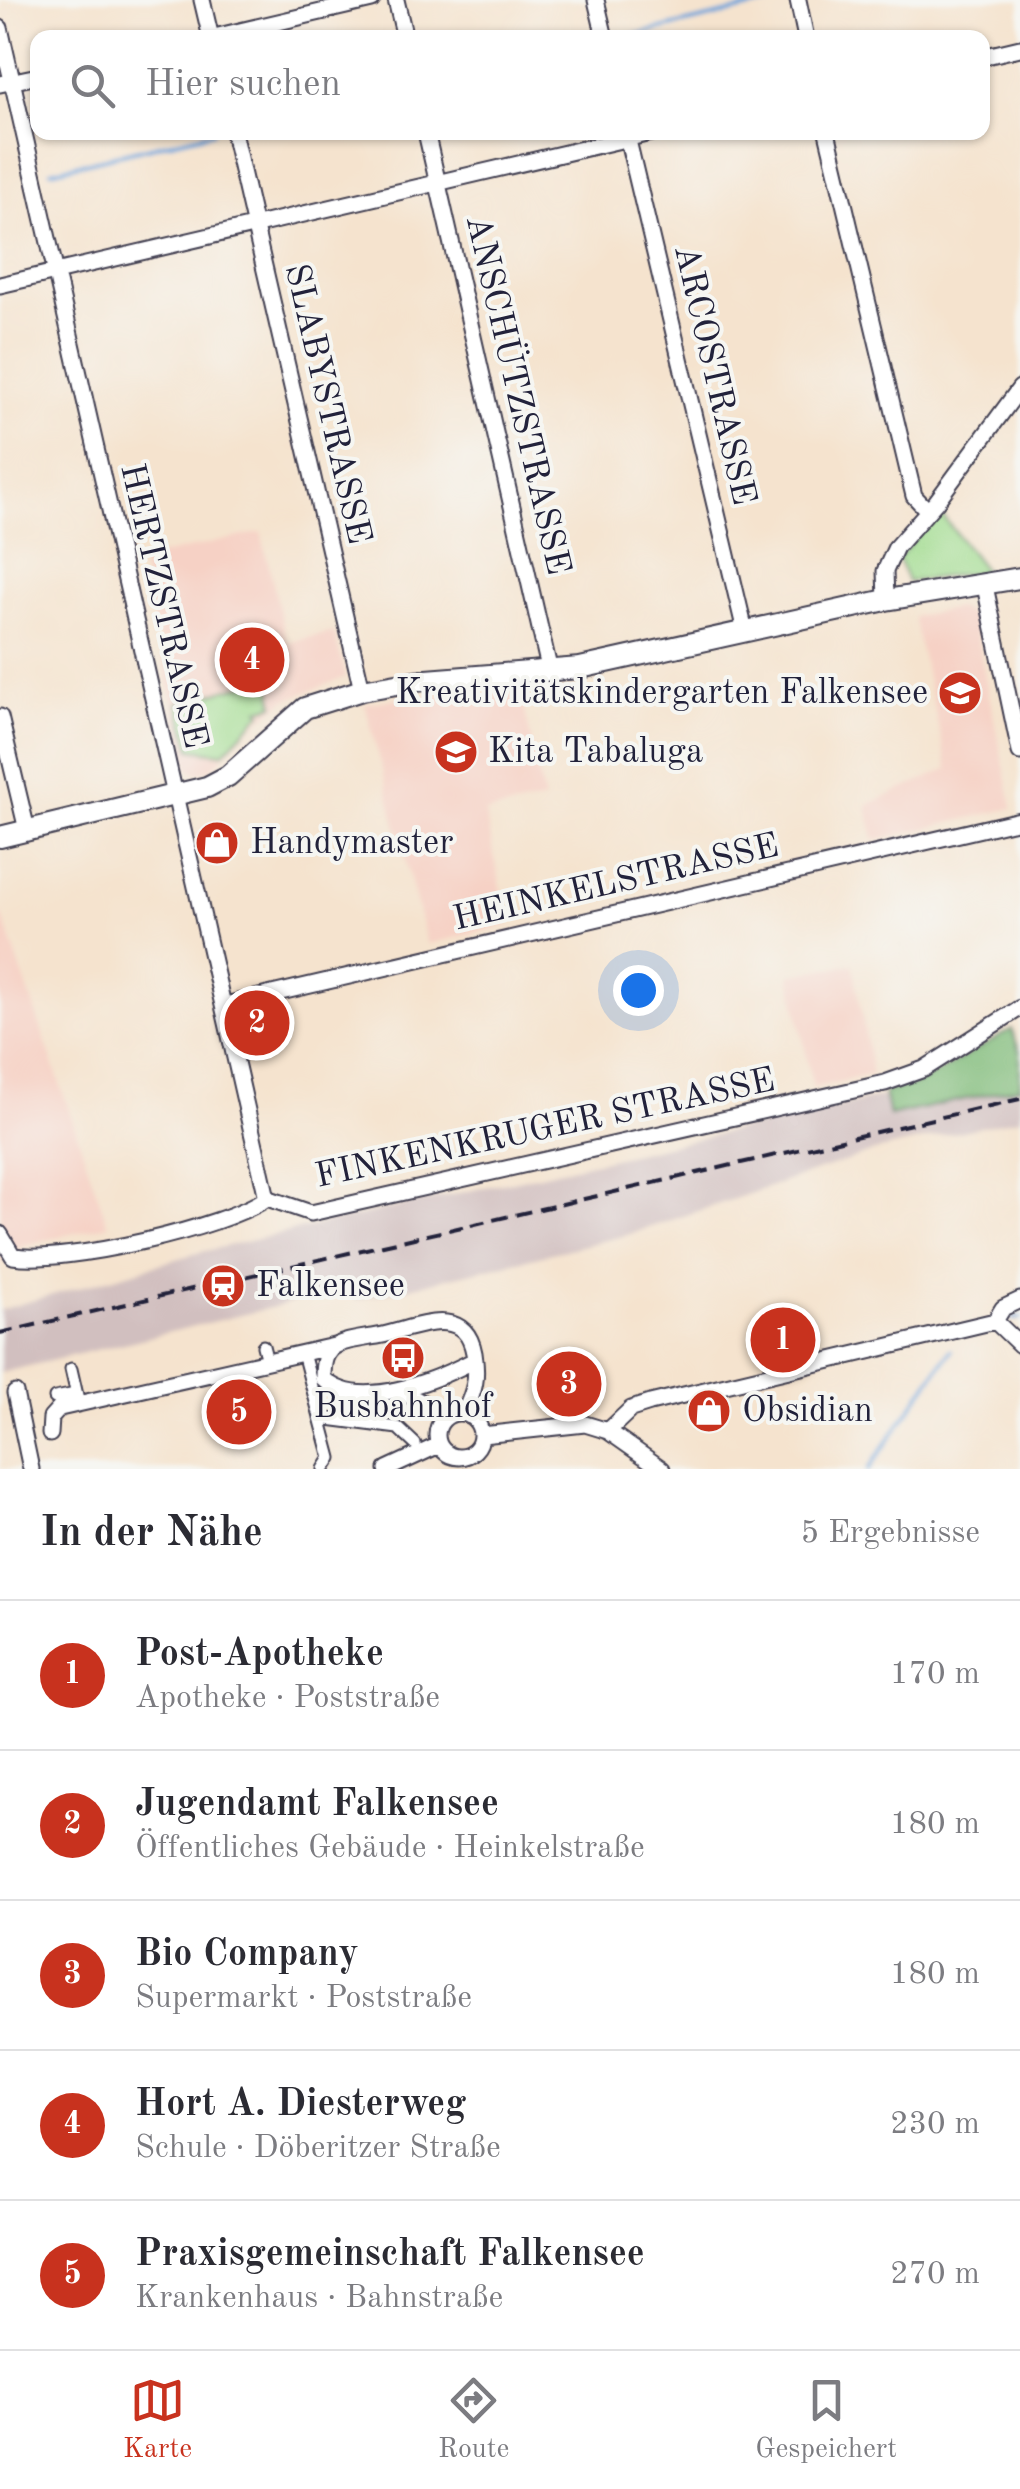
<!DOCTYPE html>
<html lang="de">
<meta charset="utf-8">
<style>
:root{--surface:#fff;--page:#f2f2f3;--text:#2b2b33;--muted:#7c7c81;--line:#e1e1e2;--accent:#c8321e}
body{margin:0;font-family:"Old Standard TT",serif;background:var(--page);color:var(--text)}
.you{position:absolute;left:638px;top:990px;width:35px;height:35px;margin:-25px;border:8px solid #fff;border-radius:50%;background:#1a73e8;box-shadow:0 0 0 15px #1a73e833}
.badge{display:grid;place-items:center;width:65px;height:65px;border-radius:50%;background:var(--accent);color:#fff;font-size:32px;font-weight:700}
.pin{position:absolute;translate:-50% -50%;border:5px solid #fff;box-shadow:0 2px 10px #0006}
.list{margin:0;padding:0;list-style:none}
h2{display:flex;justify-content:space-between;align-items:center;height:130px;margin:0;padding:0 40px;font-size:42px}
h2 small{font-size:32px;font-weight:400;color:var(--muted)}
.list li{display:grid;grid-template-columns:65px 1fr auto;gap:30px;align-items:center;box-sizing:border-box;height:150px;padding:0 40px;border-top:2px solid var(--line)}
.list b{display:block;font-size:38px;white-space:nowrap}
.list p{margin:0;font-size:32px;white-space:nowrap;color:var(--muted)}
.list em{font-size:32px;font-style:normal;color:var(--muted)}
.icon{flex:none;width:55px;height:55px;fill:none;stroke:currentColor;stroke-width:2;stroke-linecap:round;stroke-linejoin:round}
.map{position:relative;flex:none;width:1020px;height:1469px;overflow:hidden}
.search{position:absolute;background:var(--surface);box-shadow:0 2px 8px #0004;left:30px;right:30px;top:30px;height:110px;display:flex;align-items:center;gap:25px;box-sizing:border-box;padding:0 35px;border-radius:20px;color:var(--muted);font-size:38px}
.sheet{height:880px;background:var(--surface)}
nav{display:flex;justify-content:space-around;align-items:center;box-sizing:border-box;height:140px;border-top:2px solid var(--line);background:var(--surface);font-size:28px;color:var(--muted)}
nav a{display:grid;justify-items:center;gap:5px}
nav .on{color:var(--accent)}
.map>svg:first-child{display:block}
</style>
<div class="map">
<svg width="1020" height="1469" viewBox="0 0 1020 1469">
<rect width="100%" height="100%" fill="#f6f6f2"/>
<filter id="ink" filterUnits="userSpaceOnUse"><feTurbulence type="fractalNoise" baseFrequency=".01" numOctaves="2"/><feDisplacementMap in="SourceGraphic" scale="20" xChannelSelector="R" yChannelSelector="G"/><feConvolveMatrix kernelMatrix="1 2 1 2 8 2 1 2 1" color-interpolation-filters="sRGB"/></filter>
<filter id="wash" filterUnits="userSpaceOnUse"><feTurbulence type="fractalNoise" baseFrequency=".0048" numOctaves="4" result="noise"/><feDisplacementMap in="SourceGraphic" scale="40" xChannelSelector="R" yChannelSelector="G"/><feGaussianBlur stdDeviation="2.25" result="paint"/><feColorMatrix in="noise" values="0 0 0 0 0 0 0 0 0 0 0 0 0 0 0 0 0 1.4 0 .05"/><feComposite in="paint" operator="in"/></filter>
<g filter="url(#wash)">
<rect width="100%" height="100%" fill="#f5e3ce"/>
<path fill="#f6d1c5" d="M 261,532 L 287,643 L 334,632 L 346,677 L 285,700 L 250,728 L 210,770 L 196,773 L 188,768 L 140,560 Z
M 958,608 L 972,616 L 1013,808 L 874,840 L 867,805 L 948,769 L 913,617 Z
M 521,693 L 544,800 L 485,813 L 509,925 L 427,944 L 365,704 L 413,696 Z
M 0,908 L 108,1225 L 24,1245 L 0,1263 Z
M 853,964 L 872,1074 L 813,1088 L 790,975 Z"/>
<path fill="#d1bfbf" d="M 1020,1087 L 1020,1118 L 879,1150 L 627,1235 L 356,1300 L 353,1288 L 0,1373 L 0,1310 L 201,1252 L 885,1096 L 889,1115 Z"/>
<path fill="#a0db8e" stroke="#617e64" stroke-width="2.5" d="M 938,510 L 985,571 L 908,582 L 898,559 Z
M 270,669 L 274,705 L 259,709 L 262,713 L 223,753 L 191,749 L 178,703 L 257,681 L 255,673 Z"/>
<path fill="#80bb79" stroke="#516e5a" stroke-width="2.5" d="M 1012,1029 L 1020,1053 L 1020,1087 L 889,1116 L 884,1092 L 919,1083 Z"/>
<g fill="none" stroke-linecap="round" stroke-linejoin="round">
<path stroke="#6ca3da" stroke-width="4" d="M 622,38 L 781,1
M 51,171 L 213,132
M 1013,1319 L 1020,1318
M 869,1469 L 951,1350"/>
</g>
</g>
<g filter="url(#ink)">
<g fill="none" stroke-linecap="round" stroke-linejoin="round">
<defs>
<path id="pedestrian" d="M 263,1346 L 267,1361
M 303,1353 L 331,1458 L 324,1469
M 71,1369 L 79,1404
M 55,1398 L 76,1394
M 320,1418 L 398,1428 L 415,1444"/>
<path id="minor" d="M 202,0 L 211,38
M 396,0 L 405,38
M 596,0 L 605,38
M 798,0 L 806,38
M 0,28 L 267,1198
M 210,38 L 372,0
M 982,57 L 1020,48
M 0,84 L 38,76
M 233,132 L 362,690
M 426,132 L 550,672
M 626,132 L 745,631
M 827,132 L 914,496 L 928,511
M 0,285 L 655,132
M 985,586 L 1020,752
M 886,600 L 885,571 L 896,547 L 936,502 L 1020,388
M 0,717 L 27,830
M 225,1005 L 1020,820
M 267,1198 L 311,1213 L 885,1083 L 924,1069 L 1020,1008
M 0,1234 L 13,1256 C 66,1264 224,1228 267,1198
M 995,1321 L 1020,1345
M 399,1390 L 447,1416
M 15,1393 L 31,1469
M437 1435a22 22 0 1 1 44 0a22 22 0 1 1-44 0Z
M 464,1413 C 475,1390 478,1378 474,1353 C 465,1304 418,1327 383,1335 C 369,1338 350,1339 337,1345 C 324,1351 323,1365 323,1378 C 358,1414 438,1379 475,1360
M 608,1431 L 631,1409 L 650,1403 L 995,1321 L 1003,1308 L 1020,1300
M 50,1434 L 51,1418 L 60,1408 L 334,1346
M 482,1435 L 585,1424 L 608,1431 L 662,1469
M 387,1469 L 439,1445"/>
<path id="tertiary" d="M 0,837 L 207,787 L 228,776 L 305,708 L 362,690 L 414,681 L 580,668 L 886,600 L 1020,578"/>
</defs>
<use href="#pedestrian" stroke="#423f51" stroke-width="15"/>
<use href="#minor" stroke="#423f51" stroke-width="19"/>
<use href="#tertiary" stroke="#423f51" stroke-width="24"/>
<use href="#pedestrian" stroke="#fff" stroke-width="11"/>
<use href="#minor" stroke="#fff" stroke-width="15"/>
<use href="#tertiary" stroke="#fff" stroke-width="20"/>
<path stroke="#22223b" stroke-width="4" stroke-dasharray="15 8" stroke-linecap="butt" d="M 0,1333 L 1020,1099"/>
</g>
</g>
<defs>
<symbol id="school-disc" viewBox="-11 -11 22 22"><circle r="9.5" fill="#c8321e" stroke="#f6f6f2"/><path d="M0-5L7-2L0 1L-7-2ZM-4 1L0 2.5L4 1V4Q0 6-4 4Z" fill="#fff"/></symbol>
<symbol id="shop-disc" viewBox="-11 -11 22 22"><circle r="9.5" fill="#c8321e" stroke="#f6f6f2"/><path d="M-5-2.5h2.3a2.7 3.5 0 0 1 5.4 0H5L5.5 6h-11ZM-1.5-2.5h3a1.5 2.3 0 0 0-3 0Z" fill="#fff"/></symbol>
<symbol id="station-disc" viewBox="-11 -11 22 22"><circle r="9.5" fill="#c8321e" stroke="#f6f6f2"/><path d="M-3-6H3Q5-6 5-4V2Q5 4 3 4L4.5 6H3L1.5 4h-3L-3 6H-4.5L-3 4Q-5 4-5 2V-4Q-5-6-3-6ZM-3.5-4v3h7v-3ZM-3.5 1v1.5H-2V1ZM2 1v1.5H3.5V1Z" fill="#fff"/></symbol>
<symbol id="bus-disc" viewBox="-11 -11 22 22"><circle r="9.5" fill="#c8321e" stroke="#f6f6f2"/><path d="M-5-6H5V4H4V6H2V4H-2V6H-4V4H-5ZM-3.5-4V0h7V-4ZM-3.5 1.2v1.5H-2V1.2ZM2 1.2v1.5H3.5V1.2Z" fill="#fff"/></symbol>
</defs>
<g fill-rule="evenodd">
<use href="#school-disc" x="935" y="668" width="50" height="50"/>
<use href="#school-disc" x="431" y="727" width="50" height="50"/>
<use href="#shop-disc" x="192" y="818" width="50" height="50"/>
<use href="#station-disc" x="198" y="1261" width="50" height="50"/>
<use href="#bus-disc" x="378" y="1333" width="50" height="50"/>
<use href="#shop-disc" x="684" y="1386" width="50" height="50"/>
</g>
<g text-anchor="middle" dominant-baseline="central" stroke-width="8" stroke-linejoin="round" paint-order="stroke">
<g font-size="35" fill="#22223b" stroke="#f6f6f2">
<text transform="translate(714 375) rotate(77)">ARCOSTRASSE</text>
<text transform="translate(517 395) rotate(77)">ANSCHÜTZSTRASSE</text>
<text transform="translate(327 404) rotate(77)">SLABYSTRASSE</text>
<text transform="translate(163 606) rotate(77)">HERTZSTRASSE</text>
<text transform="translate(616 883) rotate(-13)">HEINKELSTRASSE</text>
<text transform="translate(545 1129) rotate(-12)">FINKENKRUGER STRASSE</text>
</g>
<g font-size="35" fill="#22223b" stroke="#f6f6f2" text-anchor="start">
<text x="928" y="693" text-anchor="end">Kreativitätskindergarten Falkensee</text>
<text x="488" y="752">Kita Tabaluga</text>
<text x="250" y="843">Handymaster</text>
<text x="256" y="1286">Falkensee</text>
<text x="403" y="1407" text-anchor="middle">Busbahnhof</text>
<text x="742" y="1411">Obsidian</text>
</g>
</g>
</svg>
<div class="you"></div>
<div class="pin badge" style="left:783px;top:1340px">1</div>
<div class="pin badge" style="left:257px;top:1023px">2</div>
<div class="pin badge" style="left:569px;top:1384px">3</div>
<div class="pin badge" style="left:252px;top:660px">4</div>
<div class="pin badge" style="left:239px;top:1412px">5</div>
<div class="search"><svg class="icon" aria-label="search" viewBox="0 0 24 24"><circle cx="10" cy="10" r="6"/><path d="M15 15l6 6"/></svg>Hier suchen</div>
</div>
<section class="sheet">
<h2>In der Nähe<small>5 Ergebnisse</small></h2>
<ul class="list">
<li><span class="badge">1</span><div><b>Post-Apotheke</b><p>Apotheke · Poststraße</p></div><em>170 m</em></li>
<li><span class="badge">2</span><div><b>Jugendamt Falkensee</b><p>Öffentliches Gebäude · Heinkelstraße</p></div><em>180 m</em></li>
<li><span class="badge">3</span><div><b>Bio Company</b><p>Supermarkt · Poststraße</p></div><em>180 m</em></li>
<li><span class="badge">4</span><div><b>Hort A. Diesterweg</b><p>Schule · Döberitzer Straße</p></div><em>230 m</em></li>
<li><span class="badge">5</span><div><b>Praxisgemeinschaft Falkensee</b><p>Krankenhaus · Bahnstraße</p></div><em>270 m</em></li>
</ul>
</section>
<nav>
<a class="on"><svg class="icon" aria-label="map" viewBox="0 0 24 24"><path d="M3 6l6-2 6 2 6-2v14l-6 2-6-2-6 2zM9 4v14M15 6v14"/></svg>Karte</a>
<a><svg class="icon" aria-label="directions" viewBox="0 0 24 24"><path d="M12 3l9 9-9 9-9-9zM9 14v-3h6M13 9l2 2-2 2"/></svg>Route</a>
<a><svg class="icon" aria-label="saved" viewBox="0 0 24 24"><path d="M7 4h10v16l-5-4-5 4z"/></svg>Gespeichert</a>
</nav>
